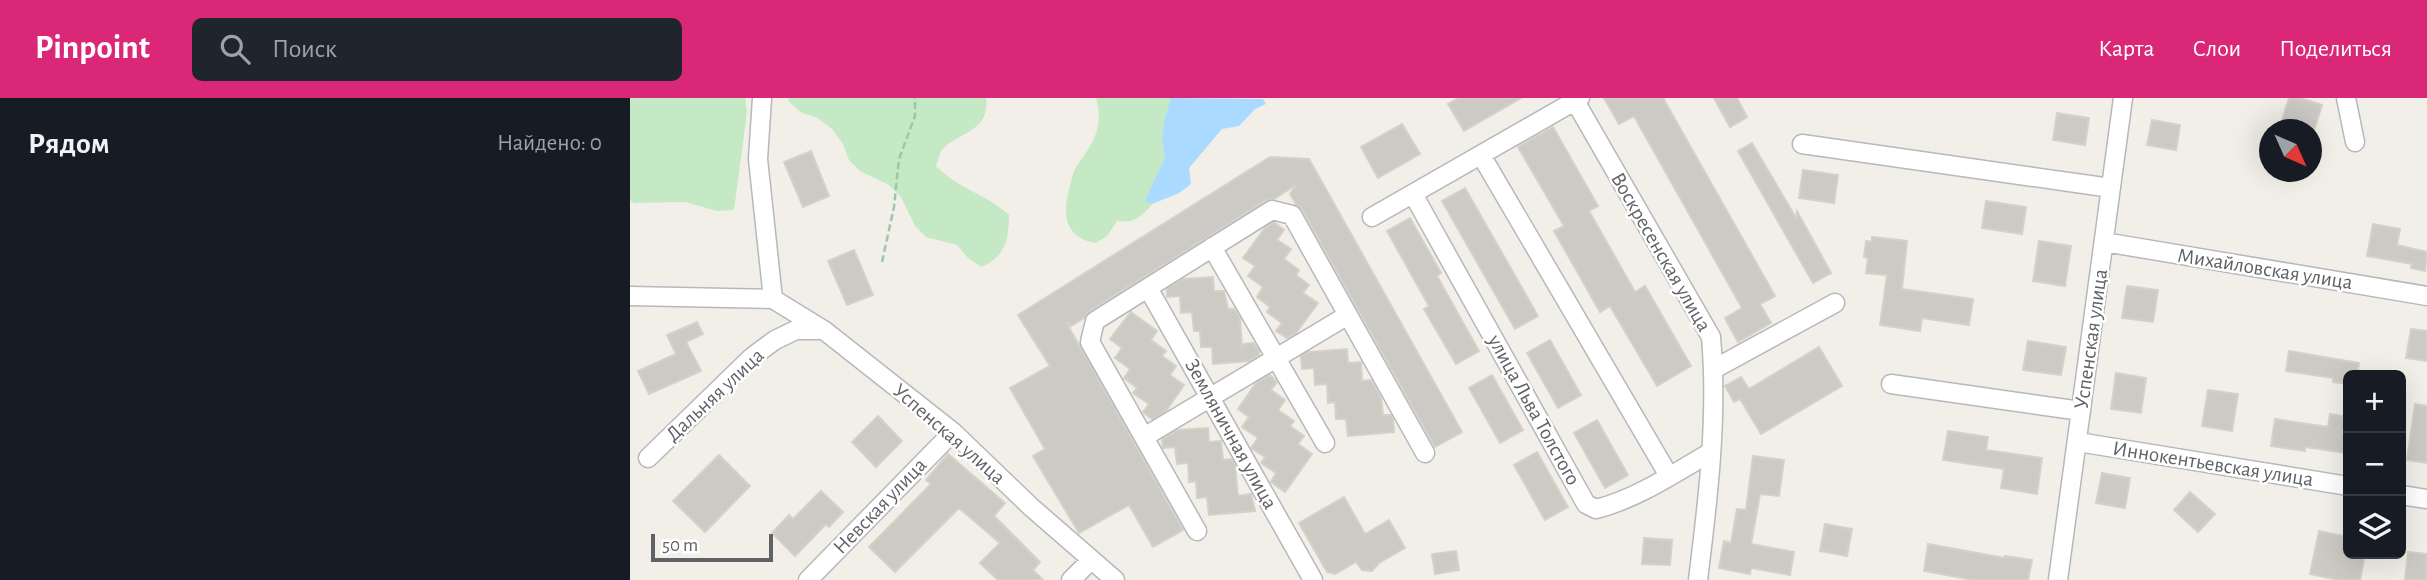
<!DOCTYPE html>
<html lang="ru">
<meta charset="utf-8">
<style>
:root{--surface:#171b24;--page:#20242c;--text:#f1f3f6;--muted:#9ea1a6;--line:#363941;--accent:#db2777}
body{margin:0;font-family:"Alegreya Sans",sans-serif;background:var(--page);color:var(--text)}
.controls{position:absolute;right:21px;bottom:21px;display:grid;overflow:hidden;border-radius:10px;box-shadow:0 7px 28px #0002}
.controls button{width:63px;height:63px;display:grid;place-items:center;padding:0;border:0;border-bottom:2px solid var(--line);background:var(--surface);color:var(--text);font:35px sans-serif}
.compass{position:absolute;left:1629px;top:21px;width:63px;height:63px;border-radius:50%;background:var(--surface);box-shadow:0 7px 28px #0002;rotate:135deg}
.scale{position:absolute;left:21px;bottom:18px;width:122px;box-sizing:border-box;padding-left:7px;border:4px solid #5f6368;border-top:0;font-size:19px;line-height:24px;white-space:nowrap;color:#5f6368;-webkit-text-stroke:5px #fff;paint-order:stroke}
.list{margin:0;padding:0;list-style:none}
h2{display:flex;justify-content:space-between;align-items:center;height:91px;margin:0;padding:0 28px;font-size:30px}
h2 small{font-size:23px;font-weight:400;color:var(--muted)}
.icon{flex:none;width:38px;height:38px;fill:none;stroke:currentColor;stroke-width:2;stroke-linecap:round;stroke-linejoin:round}
.map{position:relative;flex:none;width:1797px;height:482px;overflow:hidden}
header{display:flex;align-items:center;gap:42px;box-sizing:border-box;height:98px;padding:0 35px;background:var(--accent);color:#fff}
header strong{font-size:33px}
nav{display:flex;gap:38px;margin-inline-start:auto;font-size:24px}
.search{width:490px;height:63px;background:var(--page);display:flex;align-items:center;gap:18px;box-sizing:border-box;padding:0 24px;border-radius:10px;color:var(--muted);font-size:26px}
main{display:flex}
aside{flex:1;background:var(--surface)}
.map>svg:first-child{display:block}
</style>
<header>
<strong>Pinpoint</strong>
<div class="search"><svg class="icon" aria-label="search" viewBox="0 0 24 24"><circle cx="10" cy="10" r="6"/><path d="M15 15l6 6"/></svg>Поиск</div>
<nav><a>Карта</a><a>Слои</a><a>Поделиться</a></nav>
</header>
<main>
<aside>
<h2>Рядом<small>Найдено: 0</small></h2>
<ul class="list">
</ul>
</aside>
<div class="map">
<svg width="1797" height="482" viewBox="0 0 1797 482">
<rect width="100%" height="100%" fill="#f1efe8"/>
<path fill="#c5e8c5" d="M 0,0 L 115,0 L 117,14 L 104,112 L 87,113 L 55,104 L 4,105 L 0,102 Z
M 158,0 L 356,0 C 361,34 326,35 312,52 C 309,56 308,64 306,68 C 327,90 356,96 379,117 C 379,142 375,159 351,169 L 338,160 L 327,147 L 296,139 L 285,128 L 271,99 L 259,87 L 230,73 L 219,62 L 213,46 L 202,31 L 188,20 L 172,15 L 159,4 Z
M 466,0 L 542,0 L 534,24 L 532,42 L 535,59 L 516,103 L 522,106 C 511,120 504,125 487,123 L 477,138 L 466,145 C 436,140 432,119 439,92 C 441,85 442,77 445,71 C 453,58 463,47 467,32 C 470,20 469,12 466,0 Z"/>
<path fill="#aadaff" d="M 541,0 L 633,1 L 636,6 L 625,11 L 609,28 L 592,31 L 559,70 L 561,86 L 549,95 L 522,106 L 515,103 L 535,59 L 532,42 L 534,24 Z"/>
<path fill="#cccac5" stroke="#d6d1c6" stroke-width="2" d="M 829,0 L 891,0 L 834,33 L 818,6 Z
M 974,0 L 1033,0 L 1145,198 L 1130,206 L 1141,225 L 1108,244 L 1095,220 L 1112,210 L 1004,18 L 989,26 Z
M 1084,0 L 1107,0 L 1117,19 L 1100,29 Z
M 1659,0 L 1670,0 L 1692,7 L 1684,32 L 1649,32 Z
M 1427,15 L 1459,20 L 1455,47 L 1423,42 Z
M 1522,22 L 1550,27 L 1546,52 L 1517,47 Z
M 772,26 L 790,56 L 748,80 L 731,49 Z
M 923,29 L 968,108 L 959,113 L 1005,194 L 1015,188 L 1061,268 L 1027,288 L 980,208 L 970,214 L 924,133 L 934,128 L 888,49 Z
M 1122,45 L 1166,120 L 1167,113 L 1201,175 L 1183,185 L 1108,53 Z
M 181,53 L 199,98 L 173,109 L 154,64 Z
M 640,59 L 679,61 L 832,334 L 805,349 L 672,111 L 666,106 L 660,96 L 666,87 L 644,101 L 636,102 L 576,140 L 459,213 L 454,220 L 441,228 L 436,224 L 553,432 L 523,449 L 499,407 L 449,435 L 403,358 L 415,351 L 380,290 L 420,268 L 388,217 Z
M 1173,72 L 1208,77 L 1204,105 L 1169,100 Z
M 835,90 L 908,218 L 885,231 L 812,103 Z
M 1356,103 L 1396,109 L 1392,136 L 1352,130 Z
M 780,120 L 811,175 L 807,178 L 849,253 L 826,266 L 794,211 L 799,208 L 757,133 Z
M 644,124 L 654,132 L 647,142 L 661,151 L 654,161 L 669,172 L 666,177 L 679,187 L 673,195 L 688,205 L 666,235 L 657,240 L 646,233 L 652,225 L 637,214 L 640,209 L 627,199 L 633,189 L 618,178 L 625,168 L 613,160 L 635,130 Z
M 1743,126 L 1770,131 L 1767,147 L 1797,154 L 1795,173 L 1781,170 L 1782,166 L 1737,158 Z
M 1242,139 L 1277,143 L 1272,191 L 1343,201 L 1339,227 L 1292,220 L 1290,233 L 1250,227 L 1257,177 L 1236,175 L 1238,160 L 1234,159 L 1236,143 L 1242,144 Z
M 1409,143 L 1441,148 L 1435,188 L 1403,183 Z
M 224,152 L 243,197 L 217,207 L 198,163 Z
M 583,179 L 584,193 L 594,193 L 598,211 L 604,211 L 610,220 L 612,249 L 614,246 L 624,245 L 629,253 L 629,257 L 619,263 L 583,266 L 582,249 L 571,249 L 570,233 L 564,233 L 562,214 L 551,215 L 550,198 L 537,199 L 537,191 L 553,181 Z
M 1497,188 L 1528,192 L 1523,224 L 1492,220 Z
M 501,214 L 527,233 L 521,242 L 536,253 L 532,258 L 546,268 L 540,277 L 554,287 L 536,313 L 522,321 L 513,314 L 519,306 L 503,295 L 507,290 L 494,280 L 500,271 L 485,260 L 492,250 L 480,241 Z
M 67,224 L 73,236 L 56,244 L 71,273 L 19,296 L 8,273 L 46,256 L 37,237 Z
M 1781,231 L 1797,233 L 1797,263 L 1776,260 Z
M 920,242 L 951,297 L 928,310 L 897,255 Z
M 1398,243 L 1436,249 L 1431,277 L 1393,272 Z
M 1189,249 L 1212,288 L 1131,336 L 1110,301 L 1104,304 L 1095,288 L 1111,279 L 1119,291 Z
M 717,251 L 718,265 L 731,264 L 732,283 L 741,282 L 751,300 L 753,317 L 761,317 L 763,321 L 764,334 L 718,338 L 716,321 L 706,321 L 705,304 L 698,305 L 697,286 L 685,287 L 684,270 L 672,271 L 671,258 L 678,254 Z
M 1659,253 L 1729,265 L 1727,277 L 1718,277 L 1718,286 L 1703,284 L 1703,280 L 1656,273 Z
M 1486,275 L 1516,280 L 1511,315 L 1481,311 Z
M 640,277 L 647,284 L 641,292 L 655,302 L 648,312 L 664,323 L 660,328 L 674,338 L 668,346 L 682,356 L 655,394 L 641,384 L 646,375 L 631,365 L 635,359 L 621,350 L 628,340 L 612,329 L 619,319 L 608,311 L 626,285 Z
M 862,277 L 893,332 L 870,345 L 839,290 Z
M 1578,292 L 1608,296 L 1602,333 L 1572,328 Z
M 1785,306 L 1797,308 L 1797,365 L 1777,362 Z
M 1700,316 L 1718,319 L 1718,355 L 1675,349 L 1675,353 L 1641,348 L 1645,321 L 1698,329 Z
M 248,318 L 272,343 L 246,369 L 222,344 Z
M 967,322 L 998,377 L 975,390 L 944,335 Z
M 578,330 L 579,344 L 591,343 L 593,362 L 602,361 L 605,367 L 608,398 L 621,396 L 625,413 L 579,417 L 577,399 L 567,400 L 566,383 L 559,384 L 558,365 L 547,366 L 545,349 L 533,350 L 532,341 L 548,332 Z
M 1318,333 L 1358,339 L 1356,352 L 1412,360 L 1407,396 L 1371,390 L 1374,371 L 1313,362 Z
M 907,354 L 938,409 L 915,422 L 884,367 Z
M 318,356 L 375,405 L 364,418 L 410,464 L 403,472 L 413,482 L 368,482 L 350,465 L 370,445 L 329,410 L 265,474 L 239,449 L 301,386 L 296,382 Z
M 89,357 L 120,388 L 75,434 L 43,403 Z
M 1123,358 L 1154,362 L 1149,398 L 1130,396 L 1121,446 L 1164,454 L 1160,477 L 1121,470 L 1120,476 L 1089,470 L 1094,443 L 1101,445 L 1107,411 L 1116,412 Z
M 1472,375 L 1500,380 L 1495,410 L 1466,405 Z
M 191,393 L 213,414 L 199,429 L 196,426 L 165,458 L 142,435 L 159,417 L 163,421 Z
M 1560,394 L 1585,416 L 1568,434 L 1544,412 Z
M 714,399 L 735,436 L 759,422 L 775,450 L 749,465 L 742,473 L 732,472 L 726,464 L 705,476 L 697,474 L 669,425 Z
M 1195,426 L 1222,431 L 1217,458 L 1190,453 Z
M 1689,433 L 1718,439 L 1718,456 L 1735,456 L 1730,482 L 1709,482 L 1680,476 Z
M 1014,440 L 1042,442 L 1040,467 L 1012,466 Z
M 1298,446 L 1375,460 L 1375,458 L 1402,462 L 1398,482 L 1343,482 L 1294,473 Z
M 826,453 L 829,472 L 805,476 L 802,456 Z
M 1778,454 L 1797,456 L 1797,482 L 1775,482 Z"/>
<g fill="none" stroke-linecap="round" stroke-linejoin="round">
<defs>
<path id="minor" d="M 132,0 L 128,61 L 143,201
M 1716,0 L 1725,44
M 945,3 L 1081,239 C 1088,320 1078,401 1068,482
M 1172,46 L 1481,90
M 851,57 L 1039,378
M 783,96 L 956,406 L 966,411 C 1006,401 1045,375 1081,354
M 742,119 L 950,0
M 1474,144 L 1797,198
M 582,149 L 695,345
M 518,190 L 683,482
M 0,198 L 143,201 L 195,233 L 323,334 L 401,409 L 485,482
M 1084,271 L 1205,205
M 1261,286 L 1451,313
M 514,339 L 718,217
M 1448,344 L 1718,388
M 18,360 L 122,259 L 145,242 L 166,232 L 191,232
M 1771,397 L 1797,401
M 567,433 L 460,244 L 465,223 L 642,112 L 662,117 L 795,355
M 178,482 L 323,334
M 441,482 L 460,463
M 1428,482 L 1493,0"/>
</defs>
<use href="#minor" stroke="#b5b8bc" stroke-width="21"/>
<path stroke="#9cc7a9" stroke-width="2.5" stroke-dasharray="7 3.5" stroke-linecap="butt" d="M 252,164 L 264,109 L 269,61 L 285,18 L 285,0"/>
<use href="#minor" stroke="#fff" stroke-width="18"/>
</g>
<g text-anchor="middle" dominant-baseline="central" stroke-width="5" stroke-linejoin="round" paint-order="stroke">
<g font-size="21" fill="#5f6368" stroke="#fff">
<text transform="translate(1031 154) rotate(60)">Воскресенская улица</text>
<text transform="translate(1635 171) rotate(9)">Михайловская улица</text>
<text transform="translate(1461 241) rotate(-82)">Успенская улица</text>
<text transform="translate(85 297) rotate(-43)">Дальняя улица</text>
<text transform="translate(904 312) rotate(61)">улица Льва Толстого</text>
<text transform="translate(319 336) rotate(41)">Успенская улица</text>
<text transform="translate(601 336) rotate(61)">Земляничная улица</text>
<text transform="translate(1583 366) rotate(9)">Иннокентьевская улица</text>
<text transform="translate(250 408) rotate(-46)">Невская улица</text>
</g>
</g>
</svg>
<div class="controls">
<button>+</button>
<button>−</button>
<button><svg class="icon" aria-label="layers" viewBox="0 0 24 24"><path d="M12 4l9 5-9 5-9-5zM3 14l9 5 9-5"/></svg></button>
</div>
<svg class="compass" viewBox="-18 -18 36 36"><path d="M0-13l5 13h-10z" fill="#e53935"/><path d="M0 13l5-13h-10z" fill="#9ea1a6"/></svg>
<div class="scale">50 m</div>
</div>
</main>
